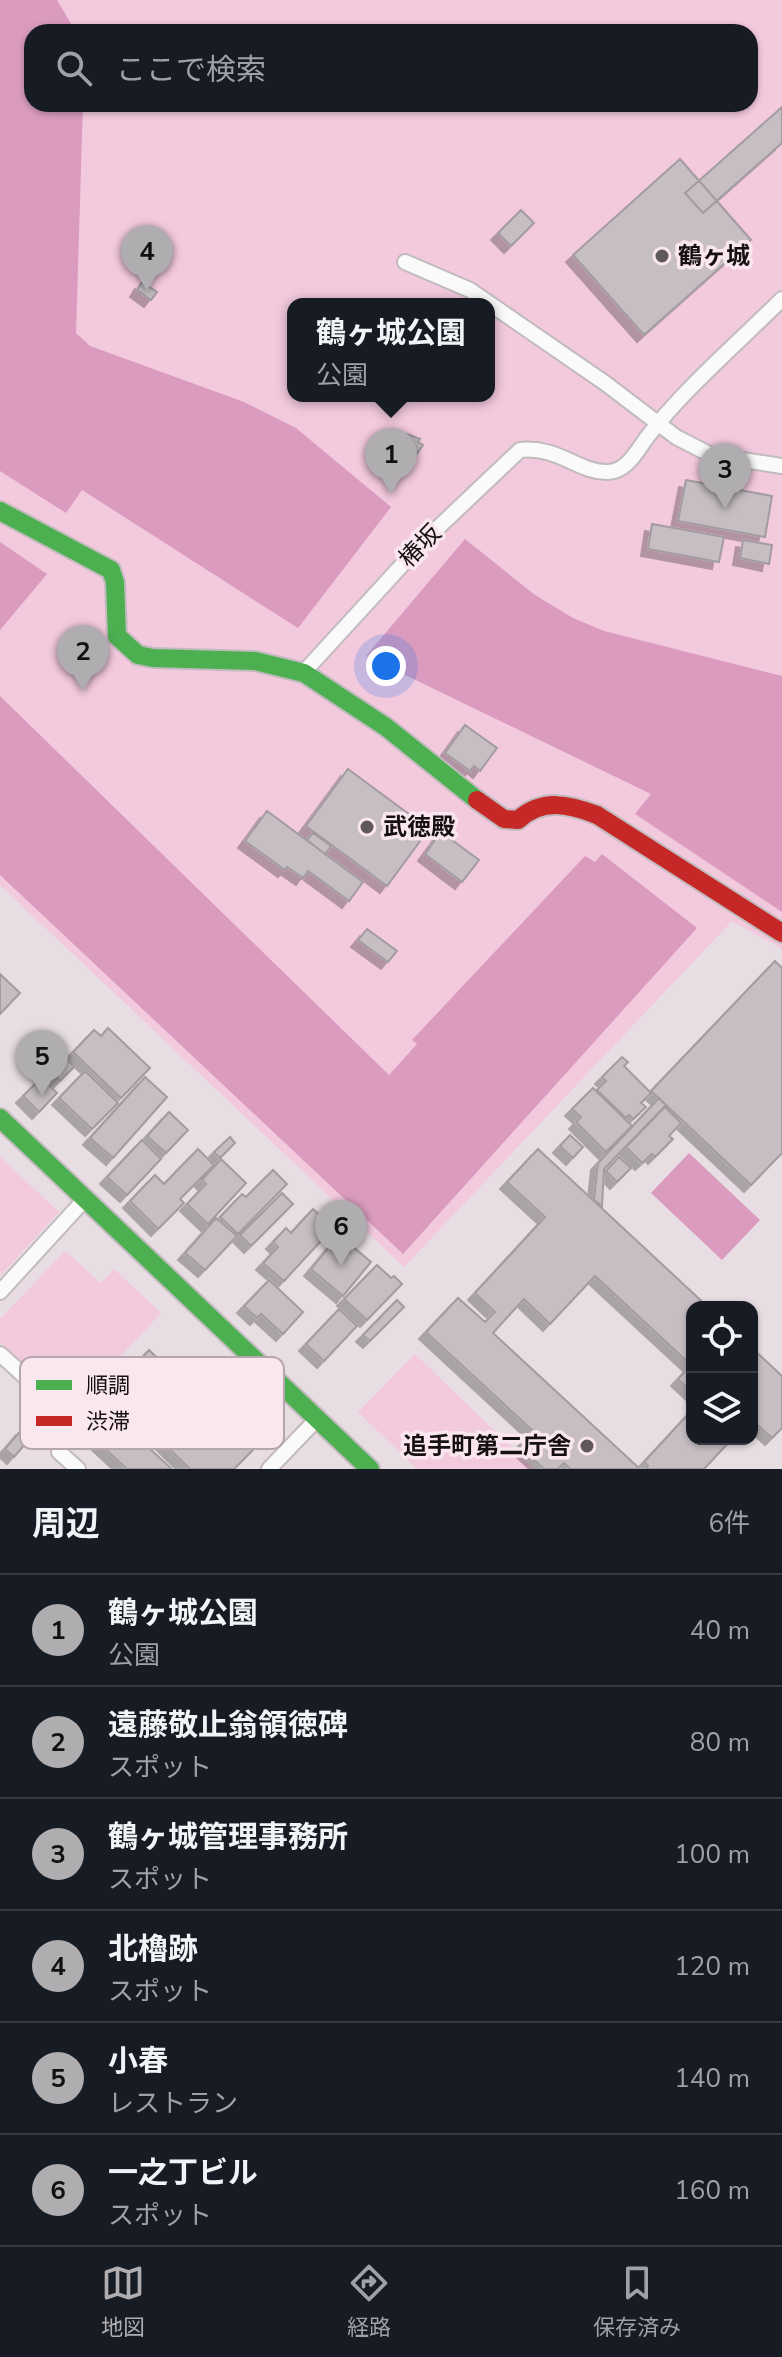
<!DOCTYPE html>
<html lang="ja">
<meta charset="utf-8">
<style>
:root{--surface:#171b24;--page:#242831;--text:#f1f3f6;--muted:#9ea1a6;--line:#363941;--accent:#afadb0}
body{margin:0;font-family:"Nunito Sans","Noto Sans JP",sans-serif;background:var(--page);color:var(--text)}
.controls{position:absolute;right:24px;bottom:24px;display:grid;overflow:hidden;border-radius:16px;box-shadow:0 2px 6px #0004}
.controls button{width:72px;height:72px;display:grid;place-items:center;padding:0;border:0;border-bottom:2px solid var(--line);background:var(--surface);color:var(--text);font:40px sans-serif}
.you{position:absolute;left:386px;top:666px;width:28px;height:28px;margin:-20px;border:6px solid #fff;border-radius:50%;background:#1a73e8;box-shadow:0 0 0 12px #1a73e833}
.badge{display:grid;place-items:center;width:52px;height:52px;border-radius:50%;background:var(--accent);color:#111;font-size:26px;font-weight:700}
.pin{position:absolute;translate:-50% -66px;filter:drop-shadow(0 2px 4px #0008)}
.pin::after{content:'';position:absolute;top:42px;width:28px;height:24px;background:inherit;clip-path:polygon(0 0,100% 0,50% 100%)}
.popup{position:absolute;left:287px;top:298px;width:208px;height:104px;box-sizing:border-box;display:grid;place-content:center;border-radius:16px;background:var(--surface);filter:drop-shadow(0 2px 6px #0005);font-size:26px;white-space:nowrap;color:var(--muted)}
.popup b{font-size:30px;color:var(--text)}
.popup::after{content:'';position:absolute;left:50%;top:100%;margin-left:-16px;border:16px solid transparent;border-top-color:var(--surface)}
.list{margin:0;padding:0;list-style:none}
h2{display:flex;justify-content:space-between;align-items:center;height:104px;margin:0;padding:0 32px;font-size:34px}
h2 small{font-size:26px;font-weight:400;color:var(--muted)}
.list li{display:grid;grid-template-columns:52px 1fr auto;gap:24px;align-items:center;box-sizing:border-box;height:112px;padding:0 32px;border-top:2px solid var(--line)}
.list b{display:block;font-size:30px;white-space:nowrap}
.list p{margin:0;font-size:26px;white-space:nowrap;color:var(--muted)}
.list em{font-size:26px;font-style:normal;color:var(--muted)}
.icon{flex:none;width:44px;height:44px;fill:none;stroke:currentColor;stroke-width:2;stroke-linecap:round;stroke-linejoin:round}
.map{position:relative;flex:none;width:782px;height:1469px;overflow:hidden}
.search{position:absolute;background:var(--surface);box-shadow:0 2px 6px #0004;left:24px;right:24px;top:24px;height:88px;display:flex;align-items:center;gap:20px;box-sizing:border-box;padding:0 28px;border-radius:24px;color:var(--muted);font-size:30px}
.sheet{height:776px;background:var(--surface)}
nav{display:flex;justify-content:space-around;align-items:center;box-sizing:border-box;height:112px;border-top:2px solid var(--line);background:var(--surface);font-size:22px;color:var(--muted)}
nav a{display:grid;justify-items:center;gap:4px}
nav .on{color:var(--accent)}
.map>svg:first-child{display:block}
</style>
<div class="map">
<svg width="782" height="1469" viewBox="0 0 782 1469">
<defs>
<filter id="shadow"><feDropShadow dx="-7" dy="7" stdDeviation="0" flood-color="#0004"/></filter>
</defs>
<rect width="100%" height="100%" fill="#e7dde2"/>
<path fill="#f3c9de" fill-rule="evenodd" d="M 0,0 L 782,0 L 782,949 L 732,921 L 404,1267 L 0,885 ZM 32,32 L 750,32 L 750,104 L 32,104 ZM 293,304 L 489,304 L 489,396 L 293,396 Z
M 0,1157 L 59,1212 L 0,1276 Z
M 65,1251 L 101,1283 L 114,1269 L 161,1313 L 73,1407 L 0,1342 L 0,1319 Z
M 415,1354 L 534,1469 L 417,1469 L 358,1412 Z"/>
<path fill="#da9bbe" d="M 0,0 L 57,0 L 76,32 L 32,32 L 32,104 L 83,104 L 76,333 L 90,346 L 244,402 L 296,428 L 391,507 L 298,628 L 82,490 L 66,513 L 0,471 Z
M 465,539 L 535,595 L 573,618 L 604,631 L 782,676 L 782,912 L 635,814 L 651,794 L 366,656 Z
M 0,542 L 47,574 L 0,630 Z
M 0,696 L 389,1075 L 417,1044 L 412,1040 L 585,856 L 595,862 L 602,854 L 697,928 L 403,1254 L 0,875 Z
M 689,1153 L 760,1220 L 722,1260 L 651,1193 Z"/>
<path fill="#c6bec2" stroke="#a39c9f" stroke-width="2" filter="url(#shadow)" d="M 782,107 L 782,143 L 703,213 L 685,193 Z
M 680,159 L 751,240 L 644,335 L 573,255 Z
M 521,210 L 534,223 L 511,246 L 498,233 Z
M 142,282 L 157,292 L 151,300 L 137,290 Z
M 407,434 L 420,439 L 418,442 L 423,445 L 411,462 L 406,458 L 399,471 L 390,463 L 399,453 L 395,450 Z
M 686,480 L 772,496 L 765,537 L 678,521 Z
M 652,524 L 724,537 L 719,562 L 648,549 Z
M 743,540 L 772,545 L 769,564 L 740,558 Z
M 465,725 L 497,748 L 480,771 L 474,766 L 470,771 L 445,753 Z
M 348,769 L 429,829 L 387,886 L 306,826 Z
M 267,811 L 363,882 L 349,901 L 308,871 L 303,878 L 287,867 L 285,870 L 245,841 Z
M 441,832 L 479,860 L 462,882 L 425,854 Z
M 313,833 L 331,846 L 325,854 L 307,840 Z
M 367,929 L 397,951 L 388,962 L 358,940 Z
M 775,961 L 782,968 L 782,1153 L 751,1185 L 651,1091 Z
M 0,974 L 20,993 L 0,1014 Z
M 108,1028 L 150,1068 L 121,1098 L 73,1052 L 94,1030 L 101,1036 Z
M 64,1056 L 74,1067 L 60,1081 L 50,1070 Z
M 622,1057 L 628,1062 L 624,1066 L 651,1093 L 641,1103 L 646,1107 L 633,1119 L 629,1115 L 626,1118 L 597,1090 L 606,1081 L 602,1077 Z
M 48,1071 L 56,1080 L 50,1086 L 57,1093 L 39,1112 L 23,1096 Z
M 85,1071 L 118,1103 L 92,1129 L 59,1098 Z
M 145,1077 L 167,1097 L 113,1158 L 90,1138 Z
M 593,1088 L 632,1126 L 606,1152 L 576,1122 L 581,1117 L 572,1109 Z
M 659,1098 L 666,1105 L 604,1169 L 602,1206 L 594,1200 L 598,1163 Z
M 665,1107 L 681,1123 L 669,1136 L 673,1139 L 655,1157 L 652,1154 L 642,1163 L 626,1147 Z
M 169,1112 L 188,1130 L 166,1153 L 147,1136 Z
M 570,1135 L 583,1147 L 573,1158 L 560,1146 Z
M 230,1137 L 235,1143 L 220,1158 L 214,1152 Z
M 142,1140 L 161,1159 L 127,1195 L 107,1177 Z
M 198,1149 L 214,1165 L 180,1199 L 184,1203 L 158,1229 L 130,1201 L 155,1175 L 164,1184 Z
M 538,1149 L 708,1307 L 692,1307 L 692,1392 L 678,1379 L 691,1365 L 595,1276 L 550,1324 L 524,1299 L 493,1333 L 640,1469 L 570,1469 L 564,1463 L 558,1469 L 544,1469 L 519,1446 L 533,1431 L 426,1332 L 458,1298 L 485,1322 L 495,1312 L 475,1293 L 545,1217 L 507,1182 Z
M 619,1157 L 631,1168 L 617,1182 L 606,1171 Z
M 221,1159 L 246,1183 L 208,1224 L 187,1204 L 206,1184 L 202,1180 Z
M 273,1170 L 287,1184 L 238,1234 L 220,1217 L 242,1194 L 246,1197 Z
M 282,1193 L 293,1204 L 251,1246 L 240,1235 Z
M 313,1209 L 333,1228 L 284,1281 L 263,1263 L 278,1247 L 273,1242 L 286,1228 L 291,1233 Z
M 216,1218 L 237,1236 L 205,1270 L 185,1253 Z
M 339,1235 L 371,1262 L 343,1296 L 311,1269 Z
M 377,1265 L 391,1278 L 394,1276 L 402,1284 L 367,1320 L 344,1299 Z
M 269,1280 L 303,1312 L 283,1334 L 261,1314 L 257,1318 L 244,1306 Z
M 397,1300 L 404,1307 L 370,1341 L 363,1335 Z
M 339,1309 L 357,1326 L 324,1361 L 306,1344 Z
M 752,1348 L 782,1376 L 782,1428 L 772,1438 L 752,1420 Z
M 149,1350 L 253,1450 L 234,1469 L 190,1469 L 110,1391 Z
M 96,1400 L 172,1469 L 127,1469 L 76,1422 Z
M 692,1410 L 692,1439 L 732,1439 L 704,1469 L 646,1469 L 648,1466 L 644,1462 Z
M 23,1428 L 32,1436 L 14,1457 L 5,1449 Z"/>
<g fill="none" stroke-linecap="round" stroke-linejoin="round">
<defs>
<path id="lane" d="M 405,262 L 470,290 L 605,383 L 676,437 L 711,455 L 782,466
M 304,672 L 424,541 L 520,450 C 559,446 579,473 608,472 C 627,472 638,449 648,436 C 686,387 738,343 782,299
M 0,1292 L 86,1198
M 0,1354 L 44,1394
M 59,1452 L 78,1469
M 269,1469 L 317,1419"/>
<path id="fast" d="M 0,511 L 111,570 L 115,582 L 117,636 L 138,655 L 153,658 L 255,661 L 304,673 L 386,727 L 477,800
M 0,1118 L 370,1469"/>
<path id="jam" d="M 477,800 L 504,819 L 518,820 C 542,798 569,804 597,815 L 782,933"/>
</defs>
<use href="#lane" stroke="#c2bbbe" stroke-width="18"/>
<use href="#fast" stroke="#c2bbbe" stroke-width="22"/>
<use href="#jam" stroke="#c2bbbe" stroke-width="22"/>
<use href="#lane" stroke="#fbfafb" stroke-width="14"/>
<use href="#fast" stroke="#4caf50" stroke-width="18"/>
<use href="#jam" stroke="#c62828" stroke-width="18"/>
</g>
<g fill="#5f585b" stroke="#f9e6ef" stroke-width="3">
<circle cx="662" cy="256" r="8"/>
<circle cx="367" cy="827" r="8"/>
<circle cx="587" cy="1446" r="8"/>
</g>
<g text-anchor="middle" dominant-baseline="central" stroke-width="7" stroke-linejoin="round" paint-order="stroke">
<g font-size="24" font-weight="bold" fill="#161013" stroke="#f9e6ef" text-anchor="start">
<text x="678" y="256">鶴ヶ城</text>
<text x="383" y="827">武徳殿</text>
<text x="571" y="1446" text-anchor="end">追手町第二庁舎</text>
</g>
<g font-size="24" fill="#161013" stroke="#f9e6ef">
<text transform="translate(420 546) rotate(-46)">椿坂</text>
</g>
</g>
<rect x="20" y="1357" width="264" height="92" rx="12" fill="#f9e6ef" stroke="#b5a6ad" stroke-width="2"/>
<rect x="36" y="1380" width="36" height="10" fill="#4caf50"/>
<rect x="36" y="1416" width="36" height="10" fill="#c62828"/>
<g font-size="22" fill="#161013">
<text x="86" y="1393">順調</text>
<text x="86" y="1429">渋滞</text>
</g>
</svg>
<div class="controls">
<button><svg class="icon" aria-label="locate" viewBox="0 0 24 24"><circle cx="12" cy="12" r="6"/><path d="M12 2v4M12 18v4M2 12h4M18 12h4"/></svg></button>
<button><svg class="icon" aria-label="layers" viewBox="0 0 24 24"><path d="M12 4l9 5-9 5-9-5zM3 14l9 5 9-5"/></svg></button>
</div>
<div class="you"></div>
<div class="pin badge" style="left:391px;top:494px">1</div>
<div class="popup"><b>鶴ヶ城公園</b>公園</div>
<div class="pin badge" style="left:83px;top:691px">2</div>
<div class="pin badge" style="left:725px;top:509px">3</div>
<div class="pin badge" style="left:147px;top:291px">4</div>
<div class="pin badge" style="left:42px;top:1096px">5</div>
<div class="pin badge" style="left:341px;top:1266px">6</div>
<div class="search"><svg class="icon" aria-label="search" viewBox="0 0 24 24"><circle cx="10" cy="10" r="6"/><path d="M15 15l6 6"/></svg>ここで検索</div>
</div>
<section class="sheet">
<h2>周辺<small>6件</small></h2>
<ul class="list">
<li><span class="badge">1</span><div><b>鶴ヶ城公園</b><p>公園</p></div><em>40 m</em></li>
<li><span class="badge">2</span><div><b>遠藤敬止翁領徳碑</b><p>スポット</p></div><em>80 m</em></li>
<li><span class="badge">3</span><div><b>鶴ヶ城管理事務所</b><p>スポット</p></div><em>100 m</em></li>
<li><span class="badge">4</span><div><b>北櫓跡</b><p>スポット</p></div><em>120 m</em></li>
<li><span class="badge">5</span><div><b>小春</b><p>レストラン</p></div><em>140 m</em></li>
<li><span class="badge">6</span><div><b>一之丁ビル</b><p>スポット</p></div><em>160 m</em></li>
</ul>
</section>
<nav>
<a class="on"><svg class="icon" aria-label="map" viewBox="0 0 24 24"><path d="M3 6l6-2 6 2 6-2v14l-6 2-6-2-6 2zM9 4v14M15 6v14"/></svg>地図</a>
<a><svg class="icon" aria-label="directions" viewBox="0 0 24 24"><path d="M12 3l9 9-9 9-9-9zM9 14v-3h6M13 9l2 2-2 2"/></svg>経路</a>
<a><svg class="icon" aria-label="saved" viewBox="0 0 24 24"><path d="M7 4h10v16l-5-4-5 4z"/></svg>保存済み</a>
</nav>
